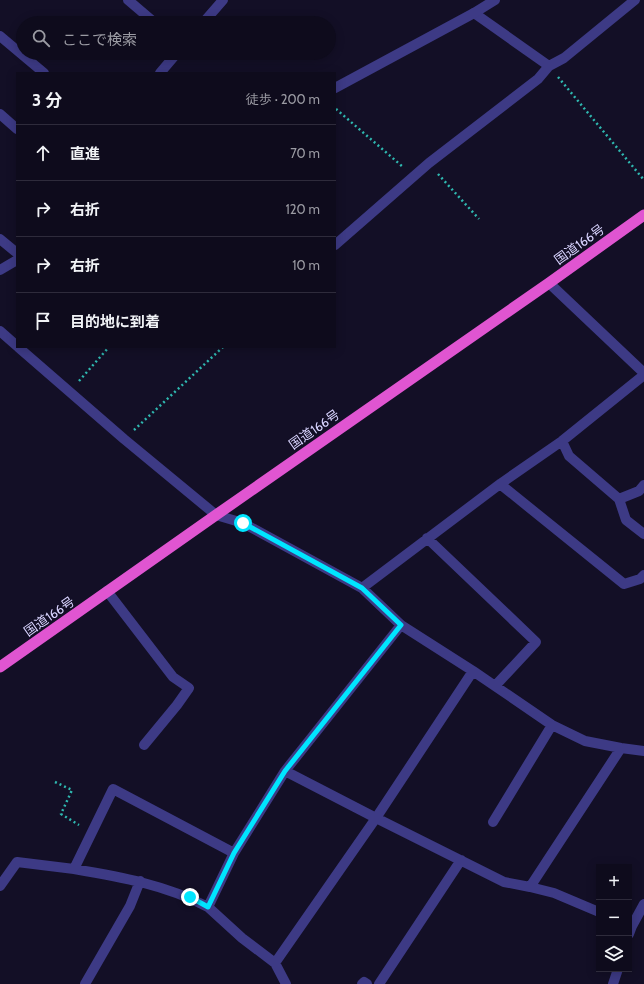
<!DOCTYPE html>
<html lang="ja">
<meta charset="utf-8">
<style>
:root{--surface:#0e0b1c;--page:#1c1929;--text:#f1f3f6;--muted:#9b9ba3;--line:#2e2b3b}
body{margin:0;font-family:Cabin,"Noto Sans JP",sans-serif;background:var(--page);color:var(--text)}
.controls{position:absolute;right:12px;bottom:12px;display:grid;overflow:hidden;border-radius:0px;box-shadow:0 2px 10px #0003}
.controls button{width:36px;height:36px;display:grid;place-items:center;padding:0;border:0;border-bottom:1px solid var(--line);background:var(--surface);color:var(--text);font:20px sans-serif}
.stop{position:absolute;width:12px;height:12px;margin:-9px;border:3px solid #00e5ff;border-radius:50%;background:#fff}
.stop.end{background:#00e5ff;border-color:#fff;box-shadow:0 1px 4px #0008}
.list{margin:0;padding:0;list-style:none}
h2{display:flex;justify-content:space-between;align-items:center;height:52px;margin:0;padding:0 16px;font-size:17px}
h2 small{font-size:13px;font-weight:400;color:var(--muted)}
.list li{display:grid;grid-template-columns:26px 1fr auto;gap:12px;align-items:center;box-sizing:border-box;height:56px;padding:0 16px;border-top:1px solid var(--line)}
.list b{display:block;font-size:15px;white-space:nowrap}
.list em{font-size:13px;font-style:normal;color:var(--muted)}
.icon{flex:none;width:22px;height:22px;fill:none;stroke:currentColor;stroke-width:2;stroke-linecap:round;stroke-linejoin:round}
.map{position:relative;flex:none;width:644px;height:984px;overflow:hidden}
.search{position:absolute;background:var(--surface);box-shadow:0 2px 10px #0003;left:16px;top:16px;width:320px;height:44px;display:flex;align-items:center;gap:10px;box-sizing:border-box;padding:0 14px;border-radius:22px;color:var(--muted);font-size:15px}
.panel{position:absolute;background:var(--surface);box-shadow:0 2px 10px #0003;left:16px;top:72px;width:320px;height:276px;border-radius:0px}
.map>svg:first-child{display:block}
</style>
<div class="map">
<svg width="644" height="984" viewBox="0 0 644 984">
<rect width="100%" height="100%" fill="#130f26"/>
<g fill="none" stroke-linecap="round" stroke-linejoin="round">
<path stroke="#2fb8b0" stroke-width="2.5" stroke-dasharray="2 3" stroke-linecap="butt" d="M 558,77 L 644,180
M 336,109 L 403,167
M 438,174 L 479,219
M 79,381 L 109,347
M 134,430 L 223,347
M 55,782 L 72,790 L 61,814 L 79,825"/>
<path stroke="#3d3a85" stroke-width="10" d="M 128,0 L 155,23
M 474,13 L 549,66
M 203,23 L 223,0
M 0,36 L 44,73
M 160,73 L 177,53
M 0,114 L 17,129
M 0,239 L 17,253
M 335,245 L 429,163 L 538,79 L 549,66 L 564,58 L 635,0
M 549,283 L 644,373
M 0,331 L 17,346
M 18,347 L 124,439 L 216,515 L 243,523 L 362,588 L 401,625 L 473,671 L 552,725 L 585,741 L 621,748 L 644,751
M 562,441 L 569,456 L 619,499 L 626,520 L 644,534
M 500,484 L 624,584 L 640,579 L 644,575
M 619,499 L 639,491 L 644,485
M 427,538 L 536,642 L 495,686
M 362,588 L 500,484 L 562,441 L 644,375
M 107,591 L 173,677 L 189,688 L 177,705 L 144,745
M 473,671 L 376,818 L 504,882 L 530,887
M 493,822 L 552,725
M 234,853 L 113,789 L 74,869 C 121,877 166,885 208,907 L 234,853 L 285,771
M 0,886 L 17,862 L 74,869
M 208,907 L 242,938 L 275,963 L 376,818 L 285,771 L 401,625
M 599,912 L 554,893 L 530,887 L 621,748
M 629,934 L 632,926 L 644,904
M 275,963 L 286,984
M 85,984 L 130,906 L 140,881
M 362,984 L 364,982 L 367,984
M 379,984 L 461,860
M 613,984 L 618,969"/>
<path stroke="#3d3a85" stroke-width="10" d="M 335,88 L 474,13 L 495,0
M 0,270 L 17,260"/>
<path stroke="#e055d1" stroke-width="11" d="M 0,667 L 216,515 L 549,283 L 644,215"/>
</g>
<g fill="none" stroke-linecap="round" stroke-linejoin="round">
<path stroke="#00e5ff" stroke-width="5" d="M 190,897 L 208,907 L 234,853 L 285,771 L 401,625 L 362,588 L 243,523"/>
</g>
<g text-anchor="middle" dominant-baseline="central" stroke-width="3" stroke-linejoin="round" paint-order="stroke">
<g font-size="13" fill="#d9d4ff" stroke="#130f26">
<text transform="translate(579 244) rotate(-36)">国道166号</text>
<text transform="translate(314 429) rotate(-35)">国道166号</text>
<text transform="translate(49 616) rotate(-35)">国道166号</text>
</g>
</g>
</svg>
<div class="controls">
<button>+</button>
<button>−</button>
<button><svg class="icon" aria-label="layers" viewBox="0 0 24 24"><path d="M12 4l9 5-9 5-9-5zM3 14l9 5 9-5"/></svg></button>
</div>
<div class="stop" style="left:243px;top:523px"></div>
<div class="stop end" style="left:190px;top:897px"></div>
<div class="search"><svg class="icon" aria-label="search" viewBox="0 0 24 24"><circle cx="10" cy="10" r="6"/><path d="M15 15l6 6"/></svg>ここで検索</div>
<section class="panel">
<h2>3 分<small>徒歩 · 200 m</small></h2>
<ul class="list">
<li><svg class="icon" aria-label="ahead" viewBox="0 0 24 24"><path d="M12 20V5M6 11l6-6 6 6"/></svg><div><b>直進</b></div><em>70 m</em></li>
<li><svg class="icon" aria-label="right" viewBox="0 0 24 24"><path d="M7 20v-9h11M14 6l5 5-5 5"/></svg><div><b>右折</b></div><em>120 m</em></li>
<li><svg class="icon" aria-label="right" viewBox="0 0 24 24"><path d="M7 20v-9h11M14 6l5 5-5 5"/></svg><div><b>右折</b></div><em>10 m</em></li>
<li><svg class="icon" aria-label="arrive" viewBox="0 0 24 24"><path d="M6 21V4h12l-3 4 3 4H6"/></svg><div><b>目的地に到着</b></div></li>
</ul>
</section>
</div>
